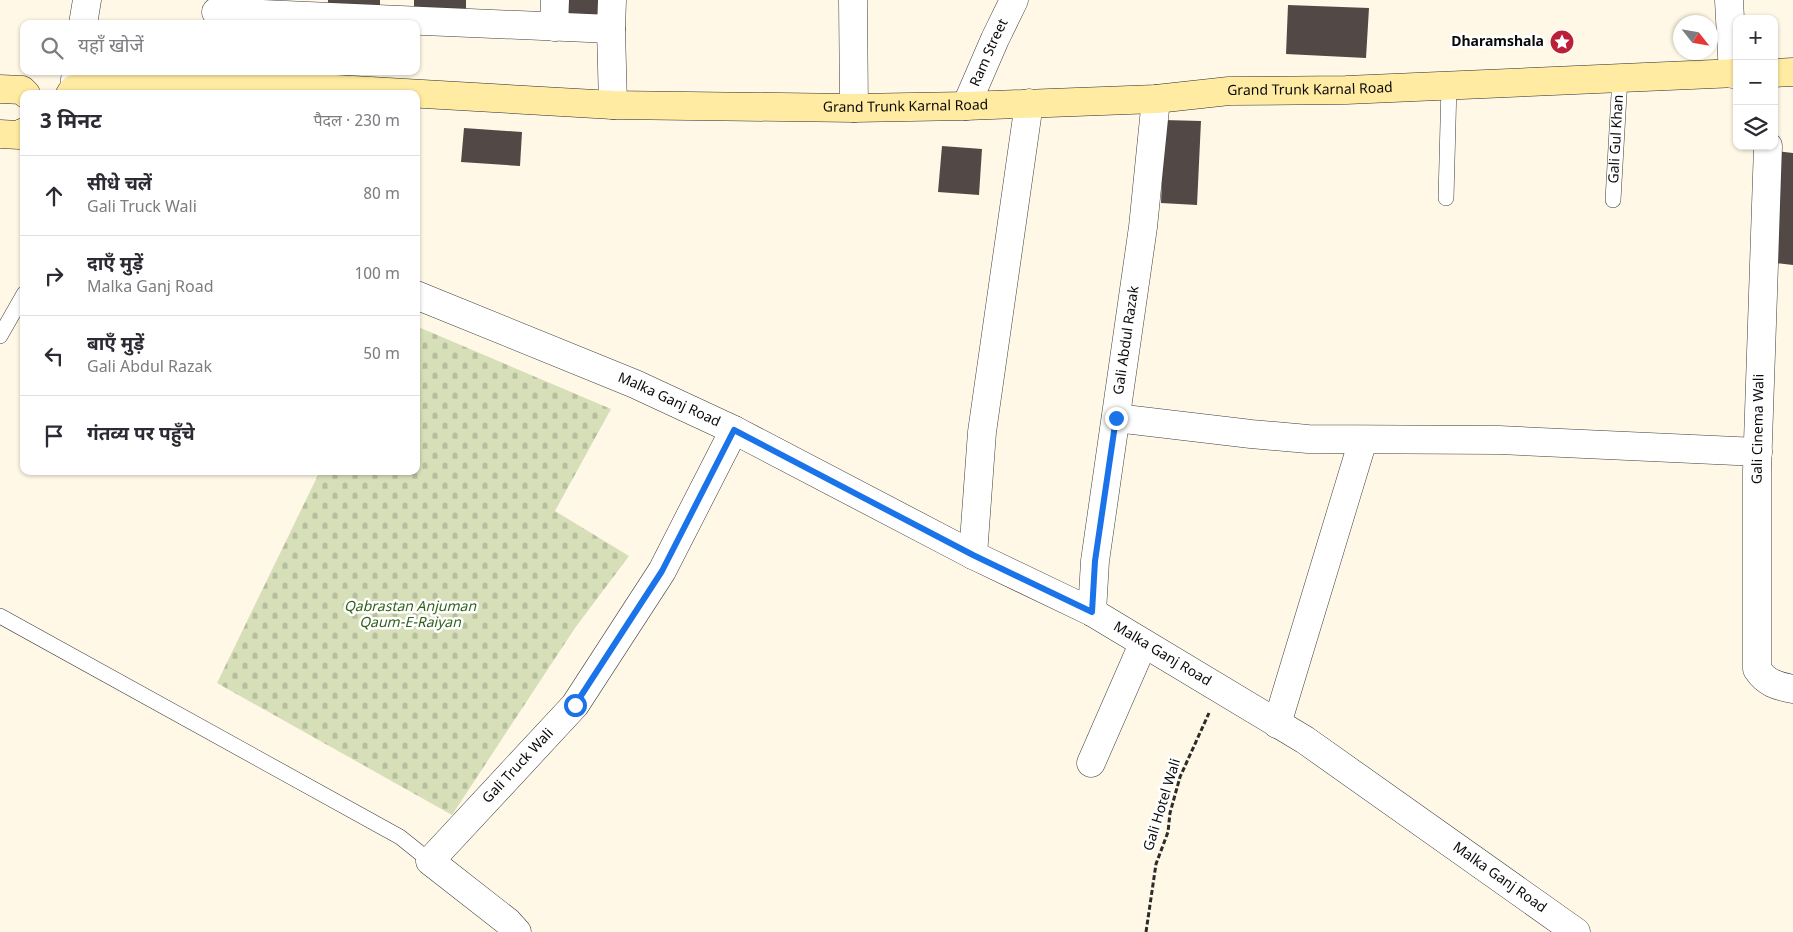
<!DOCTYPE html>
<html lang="hi">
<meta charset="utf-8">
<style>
:root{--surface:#fff;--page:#f7f7f7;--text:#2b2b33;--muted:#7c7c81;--line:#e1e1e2}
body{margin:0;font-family:Georgia,"Noto Sans Devanagari",serif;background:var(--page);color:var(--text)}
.controls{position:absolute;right:15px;top:15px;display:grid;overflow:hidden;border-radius:10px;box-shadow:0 1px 4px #0004}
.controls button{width:45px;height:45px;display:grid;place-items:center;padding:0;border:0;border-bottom:1px solid var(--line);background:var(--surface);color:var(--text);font:25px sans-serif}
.compass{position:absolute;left:1673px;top:15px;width:45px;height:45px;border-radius:50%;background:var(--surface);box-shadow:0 1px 4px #0004;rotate:121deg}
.stop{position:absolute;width:15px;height:15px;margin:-11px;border:4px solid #1a73e8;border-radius:50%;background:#fff}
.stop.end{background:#1a73e8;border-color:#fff;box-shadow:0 1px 5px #0008}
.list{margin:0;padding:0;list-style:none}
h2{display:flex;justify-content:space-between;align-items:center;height:65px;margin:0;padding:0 20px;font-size:21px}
h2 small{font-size:16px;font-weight:400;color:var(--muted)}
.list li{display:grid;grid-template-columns:32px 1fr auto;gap:15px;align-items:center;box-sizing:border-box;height:80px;padding:0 20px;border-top:1px solid var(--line)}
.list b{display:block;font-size:19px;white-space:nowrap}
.list p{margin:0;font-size:16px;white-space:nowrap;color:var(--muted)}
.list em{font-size:16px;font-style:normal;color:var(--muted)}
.icon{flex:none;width:28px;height:28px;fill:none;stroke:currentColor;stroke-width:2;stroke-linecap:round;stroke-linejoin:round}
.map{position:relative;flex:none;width:1793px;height:932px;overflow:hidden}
.search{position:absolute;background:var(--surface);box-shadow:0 1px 4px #0004;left:20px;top:20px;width:400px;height:55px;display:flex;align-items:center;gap:12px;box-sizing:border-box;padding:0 18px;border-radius:10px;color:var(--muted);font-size:19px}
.panel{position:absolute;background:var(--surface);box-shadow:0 1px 4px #0004;left:20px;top:90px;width:400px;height:385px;border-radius:10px}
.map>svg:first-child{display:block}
</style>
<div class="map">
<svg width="1793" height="932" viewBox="0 0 1793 932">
<defs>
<pattern id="cemetery-stones" width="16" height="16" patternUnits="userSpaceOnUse" patternTransform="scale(1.25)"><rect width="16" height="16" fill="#d7dfb9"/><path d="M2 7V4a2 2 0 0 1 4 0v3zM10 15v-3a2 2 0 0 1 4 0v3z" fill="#b7be9e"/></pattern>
</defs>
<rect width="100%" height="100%" fill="#fff8e6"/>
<path fill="url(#cemetery-stones)" d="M 416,326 L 611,409 L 555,511 L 629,556 L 575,628 L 452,815 L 217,683 L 320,471 L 416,471 Z"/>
<path fill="#524946" d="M 328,0 L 380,0 L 380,6 L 328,5 Z
M 414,0 L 466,0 L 466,9 L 414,7 Z
M 565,0 L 599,0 L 598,23 L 564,21 Z
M 1288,5 L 1369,8 L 1366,58 L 1286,54 Z
M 1164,120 L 1201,121 L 1197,205 L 1161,203 Z
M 464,128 L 522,132 L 520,166 L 461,162 Z
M 942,146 L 982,149 L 979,195 L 938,192 Z
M 1777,151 L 1793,153 L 1793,265 L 1766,262 Z"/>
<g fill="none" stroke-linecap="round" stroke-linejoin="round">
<defs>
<g id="service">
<path d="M 1446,198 L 1449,85"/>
<path id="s1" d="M 1613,200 L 1620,77"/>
<path d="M 0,336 L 24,294"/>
<path d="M 0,616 L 400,837 L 430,861"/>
</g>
<g id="minor">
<path d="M 612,0 L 611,29 L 613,105"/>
<path d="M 853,0 L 854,108"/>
<path d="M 1729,0 L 1733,74"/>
<path d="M 216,12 L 611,29"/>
<path d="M 83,24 L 87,0"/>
<path d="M 554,27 L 555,0"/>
<path d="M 74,89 L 76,71"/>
<path id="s2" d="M 966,106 L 995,39 L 1014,0"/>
<path d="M 1768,146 L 1757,471 L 1757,669 C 1766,683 1777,686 1793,689"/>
<path d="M 1116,418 L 1251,434 L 1308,439 L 1499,440 L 1758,452"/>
<path d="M 973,555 L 982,432 L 1029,103"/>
<path id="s3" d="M 1092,612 L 1095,561 L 1143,227 L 1156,99"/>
<path d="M 1277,724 L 1363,440"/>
<path d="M 1091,763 L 1143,644"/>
<path id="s4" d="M 517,932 L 508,922 L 430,861 L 575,705 L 662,571 L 734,430"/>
</g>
<g id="tertiary">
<path id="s5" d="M 416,295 L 635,384 L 734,430 L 973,555 L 1092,612 L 1305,740 L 1576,932"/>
</g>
<g id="secondary">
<path d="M 1774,73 L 1793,72"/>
<path d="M 0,89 L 22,90 L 26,94"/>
<path id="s6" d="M 70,94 L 74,89 L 140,82 L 215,82 L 613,105 L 854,108 L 966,106 L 1156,99 L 1229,91 L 1346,90 L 1737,73"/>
<path d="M 0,134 L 19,135 L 24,132"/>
</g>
</defs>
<use href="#service" stroke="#3d3d3d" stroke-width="16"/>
<use href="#minor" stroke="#3d3d3d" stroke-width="29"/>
<use href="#tertiary" stroke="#3d3d3d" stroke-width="29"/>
<use href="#secondary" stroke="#2c2c2c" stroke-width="29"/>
<path stroke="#2c2c2c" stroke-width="3" stroke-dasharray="5 2.5" stroke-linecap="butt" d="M 1146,932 L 1156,864 L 1168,832 L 1170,813 L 1180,777 L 1209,713"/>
<use href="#service" stroke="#fff" stroke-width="15"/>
<use href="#minor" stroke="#fff" stroke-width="28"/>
<use href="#tertiary" stroke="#fff" stroke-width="28"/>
<use href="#secondary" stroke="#ffeba1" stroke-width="28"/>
</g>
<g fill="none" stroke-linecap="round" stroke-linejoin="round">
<path stroke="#1a73e8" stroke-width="6" d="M 575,705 L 662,571 L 734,430 L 973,555 L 1092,612 L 1095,561 L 1116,418"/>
</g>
<defs>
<symbol id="sight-disc" viewBox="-11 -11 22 22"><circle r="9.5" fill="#bb2038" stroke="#fff"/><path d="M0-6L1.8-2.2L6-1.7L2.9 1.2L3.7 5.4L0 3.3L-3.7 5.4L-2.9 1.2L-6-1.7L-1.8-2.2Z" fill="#fff"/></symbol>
</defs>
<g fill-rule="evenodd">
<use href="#sight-disc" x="1548" y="28" width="28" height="28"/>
</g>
<g text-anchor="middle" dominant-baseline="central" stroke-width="5" stroke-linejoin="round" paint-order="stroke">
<g font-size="14" font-weight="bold" fill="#0a0a0a" stroke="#fff" text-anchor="end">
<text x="1544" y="42">Dharamshala</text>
</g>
<g font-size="14" fill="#0a0a0a" stroke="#fff">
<text stroke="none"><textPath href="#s2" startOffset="58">Ram Street</textPath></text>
<text stroke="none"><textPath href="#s6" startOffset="1244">Grand Trunk Karnal Road</textPath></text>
<text stroke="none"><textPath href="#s6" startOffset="839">Grand Trunk Karnal Road</textPath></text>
<text stroke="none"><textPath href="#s1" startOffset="61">Gali Gul Khan</textPath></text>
<text stroke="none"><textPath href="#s3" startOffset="274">Gali Abdul Razak</textPath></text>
<text stroke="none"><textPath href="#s5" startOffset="274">Malka Ganj Road</textPath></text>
<text transform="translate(1759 429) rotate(-89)">Gali Cinema Wali</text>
<text stroke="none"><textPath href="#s5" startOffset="829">Malka Ganj Road</textPath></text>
<text stroke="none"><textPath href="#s4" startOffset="242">Gali Truck Wali</textPath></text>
<text transform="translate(1163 805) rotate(-73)">Gali Hotel Wali</text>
<text stroke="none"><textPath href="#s5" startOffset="1234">Malka Ganj Road</textPath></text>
</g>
<g font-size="14" font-style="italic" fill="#30611a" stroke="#fff">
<text x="410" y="607">Qabrastan Anjuman<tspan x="410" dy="16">Qaum-E-Raiyan</tspan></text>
</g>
</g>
</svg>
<div class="controls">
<button>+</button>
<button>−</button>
<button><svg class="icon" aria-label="layers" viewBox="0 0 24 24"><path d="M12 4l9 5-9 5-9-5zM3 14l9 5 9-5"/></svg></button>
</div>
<svg class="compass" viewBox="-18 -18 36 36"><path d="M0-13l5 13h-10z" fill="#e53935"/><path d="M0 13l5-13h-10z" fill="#7c7c81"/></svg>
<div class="stop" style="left:575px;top:705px"></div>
<div class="stop end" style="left:1116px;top:418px"></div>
<div class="search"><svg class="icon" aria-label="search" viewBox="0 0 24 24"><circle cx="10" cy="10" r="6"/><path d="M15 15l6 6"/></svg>यहाँ खोजें</div>
<section class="panel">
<h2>3 मिनट<small>पैदल · 230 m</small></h2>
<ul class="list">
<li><svg class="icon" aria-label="ahead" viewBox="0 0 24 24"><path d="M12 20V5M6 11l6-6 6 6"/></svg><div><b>सीधे चलें</b><p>Gali Truck Wali</p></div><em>80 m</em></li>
<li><svg class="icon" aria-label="right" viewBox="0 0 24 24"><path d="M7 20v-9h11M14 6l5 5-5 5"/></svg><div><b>दाएँ मुड़ें</b><p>Malka Ganj Road</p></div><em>100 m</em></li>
<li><svg class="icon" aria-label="left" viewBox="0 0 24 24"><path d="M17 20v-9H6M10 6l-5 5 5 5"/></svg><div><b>बाएँ मुड़ें</b><p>Gali Abdul Razak</p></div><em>50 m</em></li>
<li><svg class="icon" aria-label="arrive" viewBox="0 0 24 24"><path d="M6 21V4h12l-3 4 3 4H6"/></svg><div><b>गंतव्य पर पहुँचे</b></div></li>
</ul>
</section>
</div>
